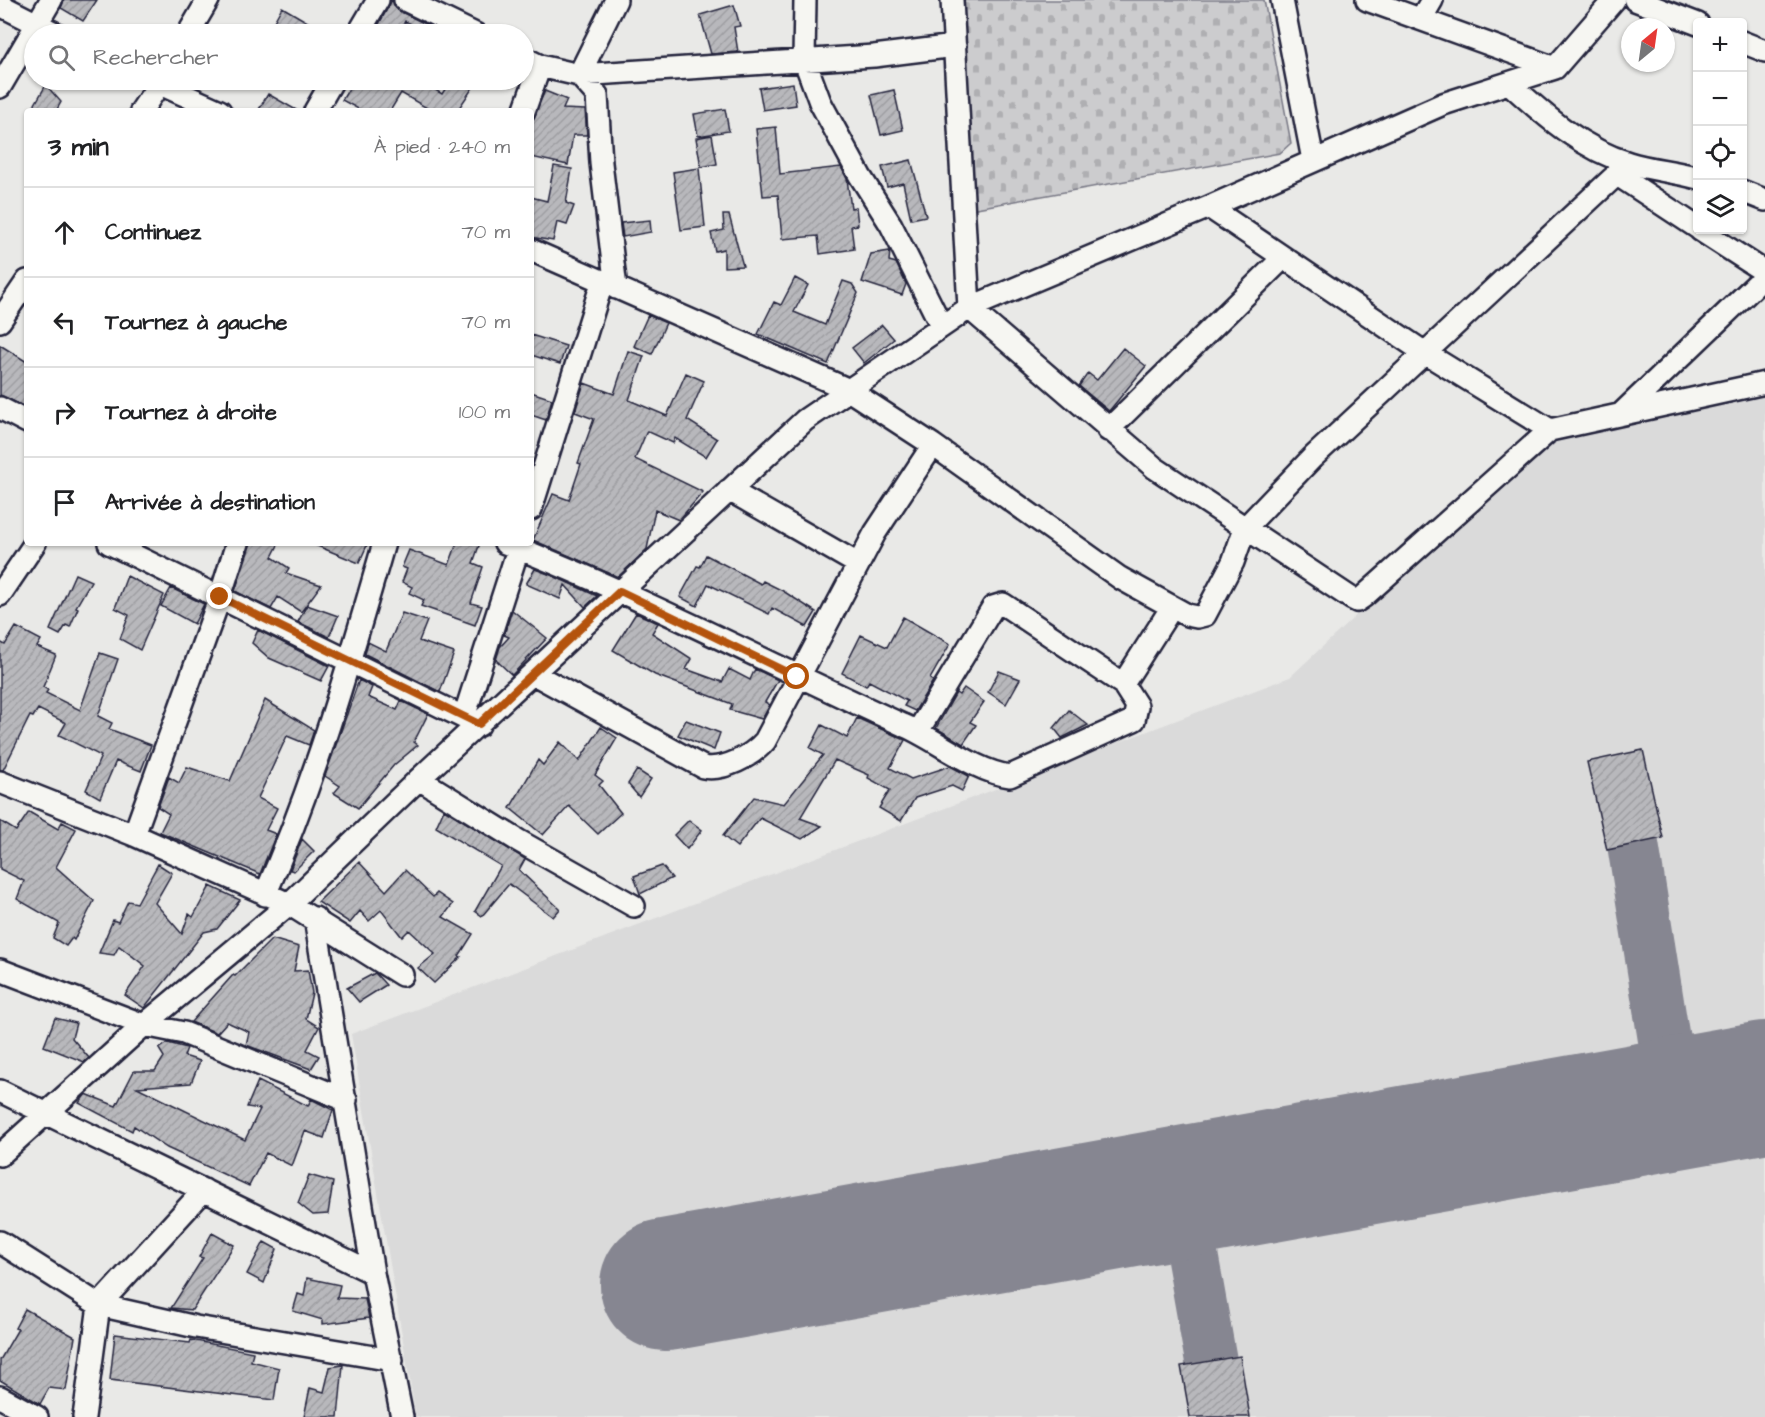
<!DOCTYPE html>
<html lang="fr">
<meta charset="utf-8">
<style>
:root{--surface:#fff;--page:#f6f6f6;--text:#202124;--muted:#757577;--line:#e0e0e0}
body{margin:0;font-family:"Architects Daughter",sans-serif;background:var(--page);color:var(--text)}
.controls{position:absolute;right:18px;top:18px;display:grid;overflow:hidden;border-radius:6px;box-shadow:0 2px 4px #0004}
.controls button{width:54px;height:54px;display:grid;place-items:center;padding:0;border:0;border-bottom:2px solid var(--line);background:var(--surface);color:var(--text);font:30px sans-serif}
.compass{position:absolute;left:1621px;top:18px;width:54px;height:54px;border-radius:50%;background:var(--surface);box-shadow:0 2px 4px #0004;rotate:29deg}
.stop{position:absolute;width:18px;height:18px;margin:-14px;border:4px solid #b45309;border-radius:50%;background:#fff}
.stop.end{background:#b45309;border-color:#fff;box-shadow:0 2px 6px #0008}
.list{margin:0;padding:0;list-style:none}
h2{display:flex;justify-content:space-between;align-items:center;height:78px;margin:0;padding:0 24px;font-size:26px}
h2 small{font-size:20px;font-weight:400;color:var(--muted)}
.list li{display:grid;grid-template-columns:39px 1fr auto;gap:18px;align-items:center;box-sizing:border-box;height:90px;padding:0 24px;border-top:2px solid var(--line)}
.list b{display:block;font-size:22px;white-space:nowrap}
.list em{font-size:20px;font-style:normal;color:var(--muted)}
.icon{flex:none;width:33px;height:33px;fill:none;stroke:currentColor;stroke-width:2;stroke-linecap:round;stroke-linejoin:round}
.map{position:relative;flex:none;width:1765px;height:1417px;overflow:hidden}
.search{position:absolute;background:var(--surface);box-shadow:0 2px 4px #0004;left:24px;top:24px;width:510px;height:66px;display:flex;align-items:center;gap:15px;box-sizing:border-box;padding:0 21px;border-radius:33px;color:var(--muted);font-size:22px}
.panel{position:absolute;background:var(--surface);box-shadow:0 2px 4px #0004;left:24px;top:108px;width:510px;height:438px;border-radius:6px}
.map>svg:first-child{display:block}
</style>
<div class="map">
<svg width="1765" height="1417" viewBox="0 0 1765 1417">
<defs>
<pattern id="cemetery-stones" width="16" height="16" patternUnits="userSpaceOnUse" patternTransform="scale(1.5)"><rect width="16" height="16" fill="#ccccce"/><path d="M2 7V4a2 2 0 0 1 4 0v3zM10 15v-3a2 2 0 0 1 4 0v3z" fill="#afafb2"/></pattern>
<pattern id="building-hatch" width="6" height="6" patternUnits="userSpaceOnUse" patternTransform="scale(1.5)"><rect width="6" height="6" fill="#b8b8bc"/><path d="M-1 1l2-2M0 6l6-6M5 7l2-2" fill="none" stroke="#9e9ea2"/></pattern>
</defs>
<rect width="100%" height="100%" fill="#e9e9e7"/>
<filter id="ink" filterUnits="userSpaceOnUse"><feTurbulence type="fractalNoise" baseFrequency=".0167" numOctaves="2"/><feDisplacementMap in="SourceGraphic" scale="12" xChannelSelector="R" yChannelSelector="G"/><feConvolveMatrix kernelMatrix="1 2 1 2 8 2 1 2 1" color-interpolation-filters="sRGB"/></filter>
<g filter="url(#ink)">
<path fill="#dadada" d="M 1765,387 L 1765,1417 L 416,1417 L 351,1034 L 1290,677 L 1545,439 Z"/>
<path fill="url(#cemetery-stones)" stroke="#777784" stroke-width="1.5" d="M 964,0 L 1264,0 L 1291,143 L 1280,153 L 965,210 Z"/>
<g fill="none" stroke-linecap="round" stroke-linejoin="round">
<path stroke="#868691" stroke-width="52" d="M 1633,844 L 1674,1103
M 1181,1192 L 1211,1361"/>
<path stroke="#868691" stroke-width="132" d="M 666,1285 L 1765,1087"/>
</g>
<path fill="url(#building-hatch)" stroke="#22223b" stroke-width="1.5" d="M 64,0 L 97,0 L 83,21 L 61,8 Z
M 392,0 L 399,11 L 440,31 L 439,34 L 431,34 L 405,21 L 398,34 L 388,34 L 377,28 Z
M 734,5 L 740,26 L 734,27 L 738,52 L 711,54 L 700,15 Z
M 282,7 L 328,34 L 287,34 L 272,25 Z
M 354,80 L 419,80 L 442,94 L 451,80 L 478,80 L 457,111 L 432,111 L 401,93 L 390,111 L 362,111 L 342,100 Z
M 793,83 L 796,105 L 763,110 L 759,88 Z
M 46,85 L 61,102 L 56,111 L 31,111 Z
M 894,90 L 903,130 L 881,135 L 871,95 Z
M 545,91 L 567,100 L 563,109 L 585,110 L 587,135 L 573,135 L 568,165 L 531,157 L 531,121 Z
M 268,94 L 298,111 L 258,111 Z
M 725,109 L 729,131 L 698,136 L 694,114 Z
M 776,127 L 780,174 L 841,167 L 847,179 L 851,208 L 856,207 L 858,225 L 851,226 L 854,249 L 820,254 L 818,236 L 782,239 L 778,195 L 763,196 L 756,129 Z
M 712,135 L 717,164 L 701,167 L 696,138 Z
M 911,160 L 926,216 L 911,219 L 903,183 L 887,187 L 882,167 Z
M 554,166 L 572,169 L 566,203 L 574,206 L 567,225 L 557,222 L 553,241 L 531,237 L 531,197 L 547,201 Z
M 699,168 L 705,227 L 681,230 L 673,172 Z
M 723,215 L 729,215 L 743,266 L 724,267 L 724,249 L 715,251 L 711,233 L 724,230 Z
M 650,220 L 651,232 L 623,237 L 621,223 Z
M 890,251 L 889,261 L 896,263 L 906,284 L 902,295 L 862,282 L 871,254 Z
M 795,278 L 808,285 L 794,312 L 825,325 L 843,281 L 852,284 L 858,293 L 828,364 L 758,334 L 774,302 L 781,305 Z
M 648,315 L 666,323 L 652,354 L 634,346 Z
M 882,325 L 894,339 L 864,363 L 852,348 Z
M 531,335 L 566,346 L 560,364 L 531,355 Z
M 0,345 L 27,362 L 25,407 L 0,395 Z
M 1123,348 L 1146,366 L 1109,411 L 1079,386 L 1088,373 L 1097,380 Z
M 628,351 L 644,356 L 629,400 L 667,416 L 686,373 L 704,381 L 687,420 L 717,439 L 706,457 L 675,438 L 673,443 L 647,431 L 635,459 L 703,492 L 679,520 L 655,510 L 647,549 L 618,577 L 533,540 L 553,494 L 569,500 L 581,464 L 578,463 L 594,419 L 575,412 L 584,383 L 614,394 Z
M 531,392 L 552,399 L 546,420 L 531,415 Z
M 251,543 L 279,543 L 272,557 L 289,568 L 286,573 L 321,585 L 301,612 L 278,597 L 271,609 L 235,591 Z
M 310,543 L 368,543 L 359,563 Z
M 457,543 L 480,543 L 473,563 L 483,567 L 471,603 L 482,606 L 475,625 L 421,606 L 424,600 L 409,593 L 412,587 L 402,582 L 407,569 L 402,567 L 409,550 L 449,565 Z
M 706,555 L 761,584 L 763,581 L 783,591 L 816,612 L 807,627 L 772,608 L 769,614 L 708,584 L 697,606 L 680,597 L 697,566 L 700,567 Z
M 535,569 L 551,575 L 597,596 L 585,607 L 565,585 L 560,599 L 526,584 Z
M 75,574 L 91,581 L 76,607 L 78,608 L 70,627 L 66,625 L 60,635 L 50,630 Z
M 127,576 L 164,595 L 140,650 L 120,639 L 129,615 L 115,608 Z
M 171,588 L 204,604 L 194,624 L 161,606 Z
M 307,605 L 338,616 L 329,637 L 298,622 Z
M 512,610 L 547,638 L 512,675 L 496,660 L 500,647 L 509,637 L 504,635 Z
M 402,613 L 427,621 L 419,641 L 454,653 L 440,692 L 365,654 L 368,642 L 386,651 Z
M 636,613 L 658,623 L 652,633 L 692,659 L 686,669 L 722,682 L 729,669 L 750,680 L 755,669 L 778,680 L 765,702 L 770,705 L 762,719 L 730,710 L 732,704 L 655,675 L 613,650 Z
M 903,617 L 950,644 L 930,679 L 933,681 L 915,711 L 904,706 L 907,701 L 869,681 L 866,686 L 842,673 L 861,635 L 887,647 Z
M 16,627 L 41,640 L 37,647 L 56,655 L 43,687 L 48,690 L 46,693 L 80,710 L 100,653 L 118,659 L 98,716 L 112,723 L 109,729 L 151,745 L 141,771 L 116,761 L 100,798 L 86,790 L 101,756 L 59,735 L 66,723 L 38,709 L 33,717 L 30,716 L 3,770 L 0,770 L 0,642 L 5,645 Z
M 258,630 L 329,666 L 321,681 L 269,658 L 252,643 Z
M 999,671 L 1020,679 L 1006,704 L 988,692 Z
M 359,680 L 372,687 L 368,697 L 397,710 L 401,701 L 428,714 L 414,742 L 418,745 L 394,765 L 358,808 L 334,793 L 340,786 L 325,776 Z
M 964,688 L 984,702 L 970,722 L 976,725 L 963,744 L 936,728 L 956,693 L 959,695 Z
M 265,700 L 314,730 L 309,745 L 287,736 L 258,798 L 277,808 L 266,830 L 276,834 L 260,874 L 160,832 L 169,814 L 158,807 L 169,777 L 179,783 L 187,767 L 230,781 Z
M 1069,710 L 1088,725 L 1062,738 L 1054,728 Z
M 857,718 L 905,740 L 890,768 L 911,779 L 950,766 L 969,776 L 962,791 L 952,786 L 915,798 L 901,821 L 879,808 L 890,790 L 868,778 L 869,775 L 835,760 L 800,818 L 822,826 L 802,839 L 760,818 L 737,847 L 723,836 L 754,797 L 784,804 L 823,755 L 810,748 L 822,725 L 847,738 Z
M 686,720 L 720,733 L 714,750 L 678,735 Z
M 601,727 L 617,738 L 595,775 L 603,781 L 599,785 L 621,813 L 598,834 L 569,806 L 543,835 L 510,808 L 538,760 L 543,765 L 560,742 L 579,761 Z
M 1643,750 L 1663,838 L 1607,850 L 1587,762 Z
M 637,770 L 651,779 L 639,797 L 628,784 Z
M 444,809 L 525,859 L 519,870 L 560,909 L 553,917 L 509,884 L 482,916 L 475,911 L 501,866 L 436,827 Z
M 29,812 L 58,829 L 62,822 L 76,829 L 56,867 L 94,901 L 74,940 L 72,938 L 66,946 L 53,938 L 59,923 L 17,899 L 24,881 L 0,869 L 0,821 L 16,831 Z
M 689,820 L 702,830 L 687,849 L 674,835 Z
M 302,839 L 314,851 L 294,871 L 290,870 Z
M 359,862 L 386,891 L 405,870 L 433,897 L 437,893 L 453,904 L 443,917 L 473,934 L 459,956 L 461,957 L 434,983 L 418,968 L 435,954 L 409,930 L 402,937 L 381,910 L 369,921 L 360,911 L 350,923 L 318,902 Z
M 158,864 L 172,873 L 155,903 L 182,934 L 189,914 L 193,917 L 210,886 L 240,900 L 217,929 L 204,932 L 144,1008 L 125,995 L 145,966 L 119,946 L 114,955 L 99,953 L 113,920 L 118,922 L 128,901 L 137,903 Z
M 662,866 L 672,878 L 640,894 L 634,876 Z
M 272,939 L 299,947 L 294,971 L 308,970 L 312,993 L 306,1019 L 319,1027 L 307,1050 L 319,1056 L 311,1069 L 246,1045 L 249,1032 L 227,1022 L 217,1033 L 191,1022 L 233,975 L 235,976 Z
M 375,973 L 386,985 L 359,1002 L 347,988 Z
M 55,1018 L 76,1023 L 72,1038 L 89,1058 L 84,1062 L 44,1046 Z
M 168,1043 L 187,1048 L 184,1056 L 200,1061 L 191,1083 L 137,1087 L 245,1140 L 260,1109 L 247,1107 L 258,1081 L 308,1106 L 311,1099 L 333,1110 L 324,1138 L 305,1131 L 292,1166 L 266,1153 L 249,1186 L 167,1148 L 134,1126 L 132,1131 L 79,1103 L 86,1094 L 116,1106 L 134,1071 L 155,1071 L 164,1057 L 159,1049 Z
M 309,1175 L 333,1182 L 328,1214 L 313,1215 L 298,1203 Z
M 212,1233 L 234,1245 L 192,1310 L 171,1308 L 203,1258 L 199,1257 Z
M 264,1242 L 277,1249 L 264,1283 L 247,1274 Z
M 307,1278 L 340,1285 L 337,1298 L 365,1299 L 369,1318 L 323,1324 L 323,1320 L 293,1311 L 298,1294 L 304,1296 Z
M 25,1309 L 75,1337 L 66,1390 L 49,1388 L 40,1404 L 0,1380 L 0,1360 L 18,1329 L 15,1328 Z
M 115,1334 L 190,1343 L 191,1340 L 253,1352 L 251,1361 L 279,1368 L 274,1400 L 110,1380 Z
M 1240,1356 L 1250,1417 L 1190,1417 L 1181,1366 Z
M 343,1365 L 338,1417 L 304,1417 L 310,1388 L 324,1392 L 330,1367 Z"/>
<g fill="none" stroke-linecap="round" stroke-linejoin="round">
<defs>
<path id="minor" d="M 405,0 L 475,34
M 805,0 L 804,59 L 820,102 L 860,176 L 891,225 L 941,325
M 952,0 L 969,308 L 1155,468 L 1351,598 L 1357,601 L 1363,597 L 1550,430 L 1765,383
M 1282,0 L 1313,160
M 1367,0 L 1555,68
M 1635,0 L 1698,24
M 0,5 L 57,34
M 1421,19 L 1432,0
M 188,34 L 208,0
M 358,34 L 378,0
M 1742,42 L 1765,51
M 524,58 L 540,66 L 579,75 L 874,56 L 955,46
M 151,80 L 220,111
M 1510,84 C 1545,116 1582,149 1629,163 C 1651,170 1675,171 1698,178
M 0,87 L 51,0
M 141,111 L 162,80
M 315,111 L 333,80
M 524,111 L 540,66
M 1616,174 L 1698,228
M 1742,191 L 1765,200
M 1209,207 L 1425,353 L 1550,430
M 1700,230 L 1765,272
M 531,250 L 847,389 L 933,445 L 1120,578 L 1187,615 L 1197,617 L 1205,615 L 1233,562 L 1245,528 L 1312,458 L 1629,163
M 616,288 L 601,163 L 597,95 L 579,75 L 616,0
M 0,321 L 27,281
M 0,408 L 27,422
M 1621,414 L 1765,276
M 1108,430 L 1282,259
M 729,490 L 858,564
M 531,509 L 602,283
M 109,543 L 479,725
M 505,543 C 641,596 771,665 903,725 C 936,739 975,772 1010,776 L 1134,720 L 1137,706 L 1123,684 L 1172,607
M 0,595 L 35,543
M 534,674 L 703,767 C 724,771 752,756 765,741 L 875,533 L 933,445
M 464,717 L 520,543
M 918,731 L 993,607 L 1003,604 L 1123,684
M 419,779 L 519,841 L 634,906
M 0,782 L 134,835 L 289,904 L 402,975
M 134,835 L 220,597 L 237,543
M 265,895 C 316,779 349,664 384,543
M 315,918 L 373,1273 L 402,1417
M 0,970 L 144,1025 L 184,1033 L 346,1100
M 0,1091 L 373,1273
M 0,1155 L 144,1025 L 289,904 L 419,779 L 805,420 L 969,308 L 1209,207 L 1443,104 L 1555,68 L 1614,0
M 0,1242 L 99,1305 L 196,1327 L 392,1360
M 0,1397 L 37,1417
M 84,1417 L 99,1305 L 204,1190"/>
</defs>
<use href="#minor" stroke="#22223b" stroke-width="26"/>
<use href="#minor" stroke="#f6f6f2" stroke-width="21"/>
</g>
</g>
<g fill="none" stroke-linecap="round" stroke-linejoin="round" filter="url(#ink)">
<path stroke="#b45309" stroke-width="8" d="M 220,597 L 479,724 L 620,591 L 797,677"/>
</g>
</svg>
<div class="controls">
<button>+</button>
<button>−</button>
<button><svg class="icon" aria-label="locate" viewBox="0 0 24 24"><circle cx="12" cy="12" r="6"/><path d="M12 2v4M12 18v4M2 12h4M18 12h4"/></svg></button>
<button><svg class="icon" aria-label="layers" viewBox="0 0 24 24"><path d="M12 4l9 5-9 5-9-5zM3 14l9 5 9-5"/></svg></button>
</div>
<svg class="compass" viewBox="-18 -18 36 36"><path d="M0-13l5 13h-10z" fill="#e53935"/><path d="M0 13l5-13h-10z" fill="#757577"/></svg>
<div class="stop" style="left:797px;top:677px"></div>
<div class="stop end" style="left:220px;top:597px"></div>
<div class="search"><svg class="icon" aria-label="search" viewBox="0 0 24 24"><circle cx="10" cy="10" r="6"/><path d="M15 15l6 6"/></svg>Rechercher</div>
<section class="panel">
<h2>3 min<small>À pied · 240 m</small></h2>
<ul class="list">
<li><svg class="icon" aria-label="ahead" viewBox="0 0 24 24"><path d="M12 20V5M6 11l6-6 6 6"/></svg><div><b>Continuez</b></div><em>70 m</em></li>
<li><svg class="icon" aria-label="left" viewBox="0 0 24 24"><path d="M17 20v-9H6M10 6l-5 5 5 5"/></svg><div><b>Tournez à gauche</b></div><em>70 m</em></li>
<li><svg class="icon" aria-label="right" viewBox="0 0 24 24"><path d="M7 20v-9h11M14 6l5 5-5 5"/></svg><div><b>Tournez à droite</b></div><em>100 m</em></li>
<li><svg class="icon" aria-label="arrive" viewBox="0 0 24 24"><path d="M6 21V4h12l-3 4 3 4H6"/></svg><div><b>Arrivée à destination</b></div></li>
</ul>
</section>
</div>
